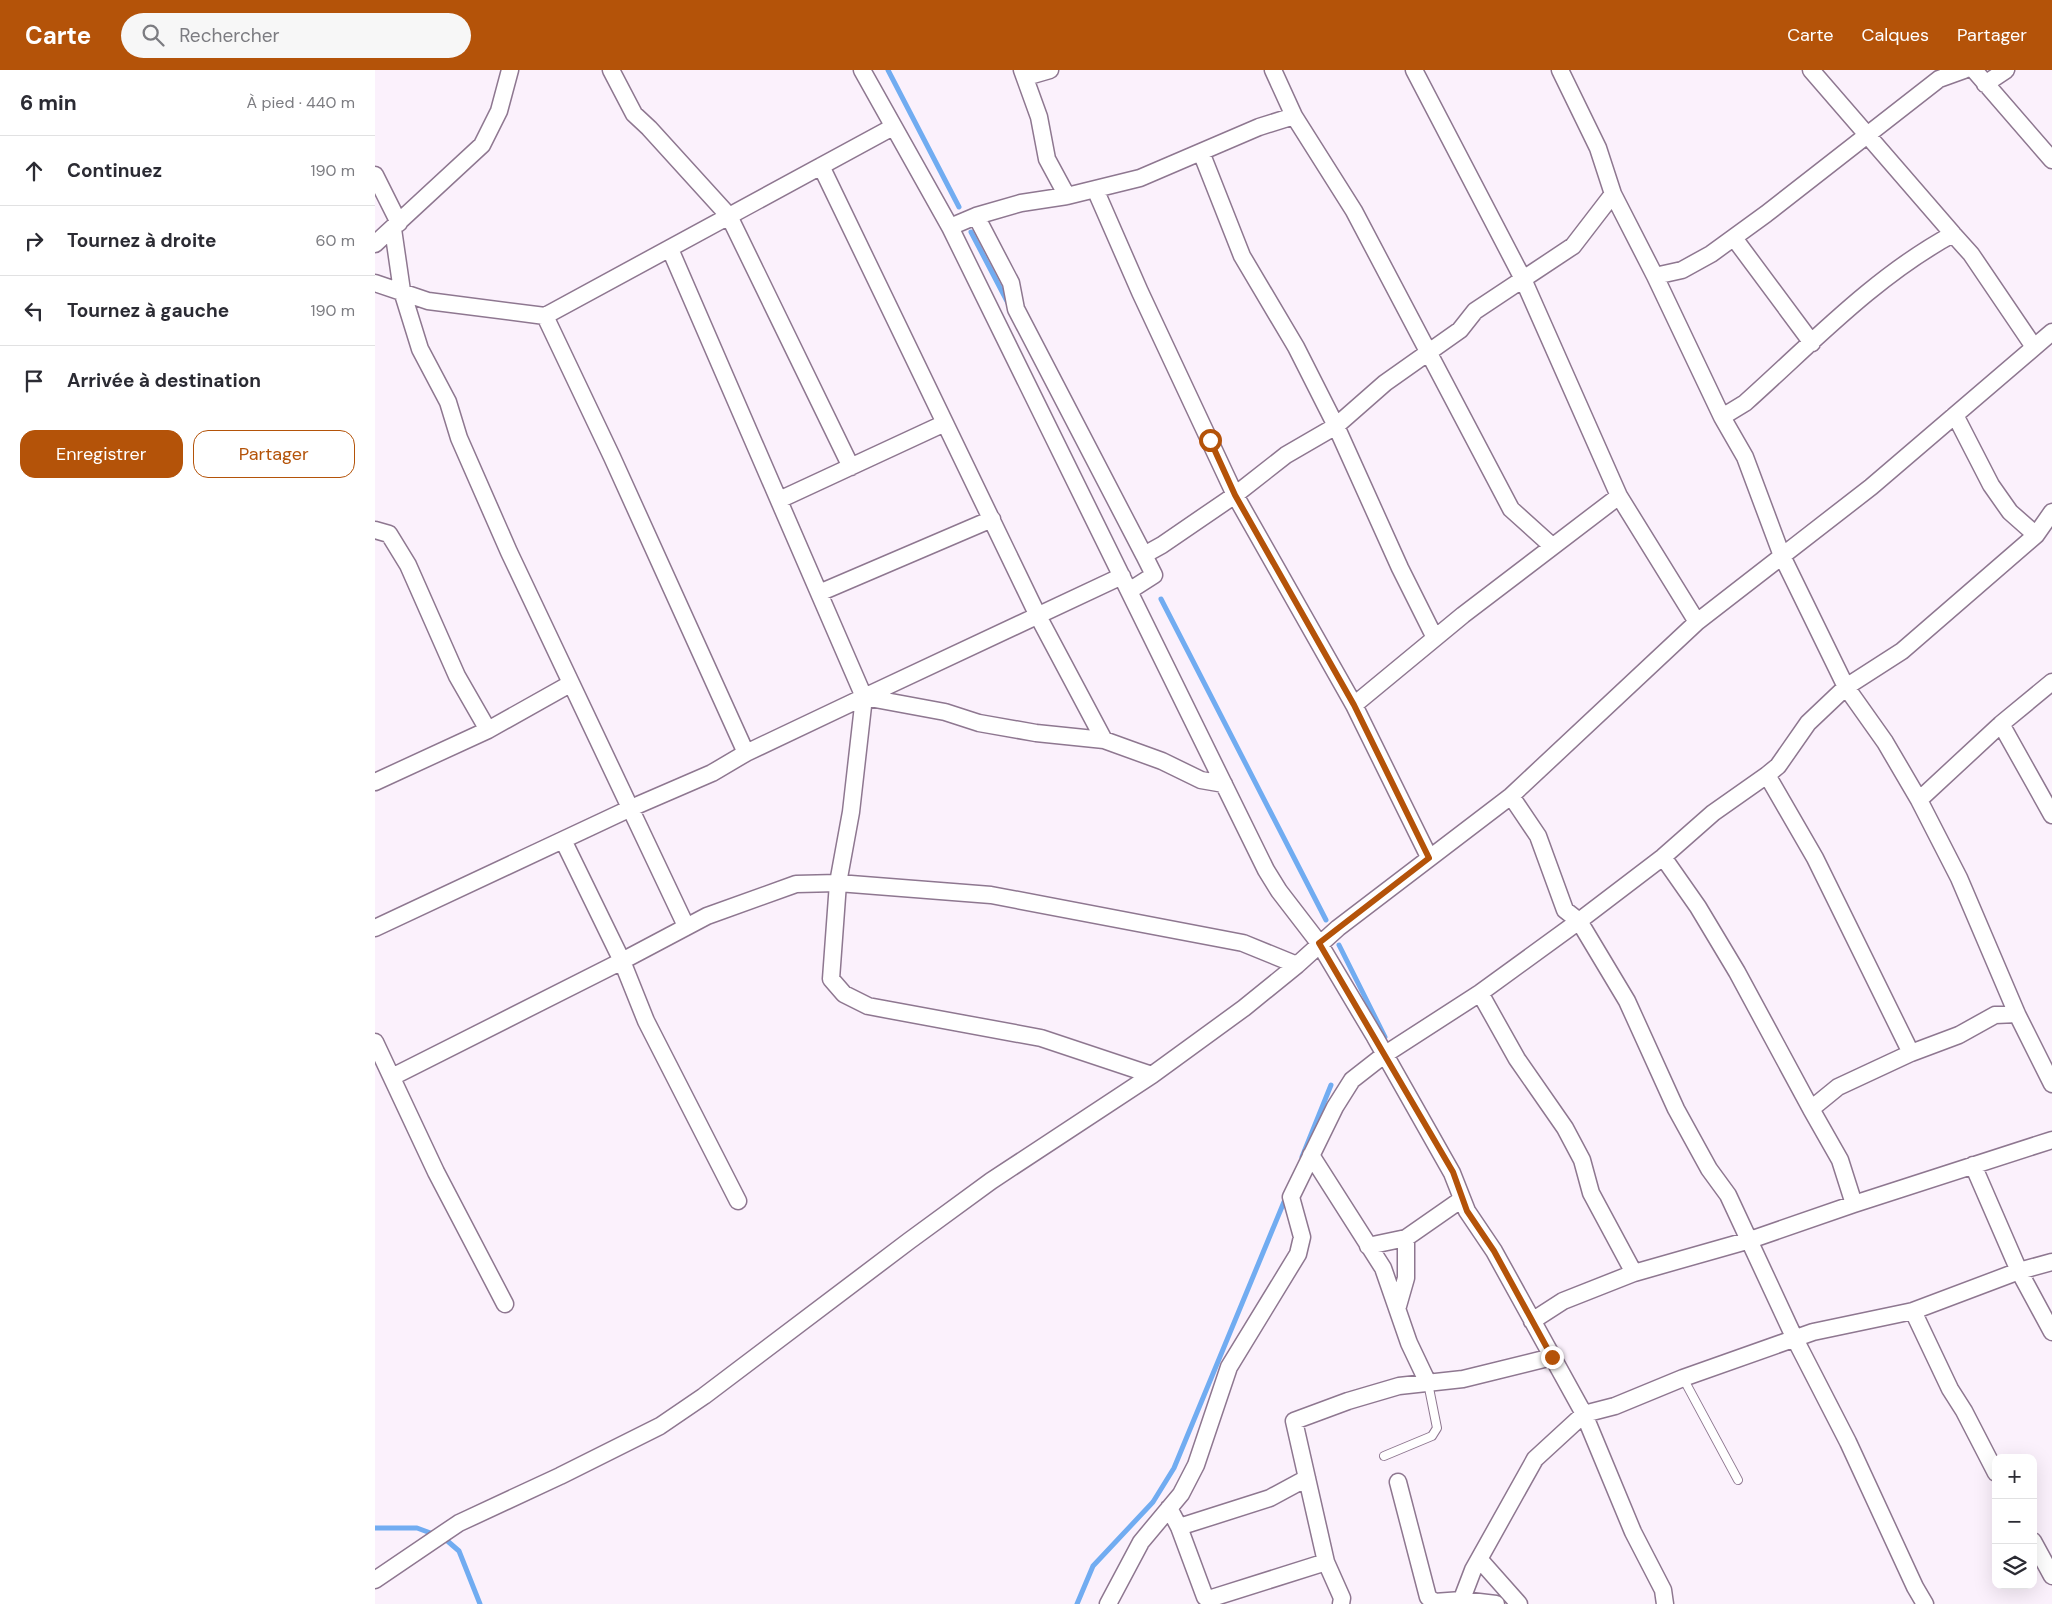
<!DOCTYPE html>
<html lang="fr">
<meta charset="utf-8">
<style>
:root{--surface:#fff;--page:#f7f7f7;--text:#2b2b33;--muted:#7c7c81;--line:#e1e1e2;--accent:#b45309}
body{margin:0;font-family:"DM Sans",sans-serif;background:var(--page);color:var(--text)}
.controls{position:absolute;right:15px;bottom:15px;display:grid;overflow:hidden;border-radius:10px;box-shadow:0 5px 20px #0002}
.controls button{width:45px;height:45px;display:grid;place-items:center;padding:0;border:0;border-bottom:1px solid var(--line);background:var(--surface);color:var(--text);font:25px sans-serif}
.stop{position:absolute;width:15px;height:15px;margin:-11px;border:4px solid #b45309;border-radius:50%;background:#fff}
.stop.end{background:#b45309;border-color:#fff;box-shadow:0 1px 5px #0008}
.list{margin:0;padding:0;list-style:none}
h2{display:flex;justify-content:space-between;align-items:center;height:65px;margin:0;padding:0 20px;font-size:21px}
h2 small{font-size:16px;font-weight:400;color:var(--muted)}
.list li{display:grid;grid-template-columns:32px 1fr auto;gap:15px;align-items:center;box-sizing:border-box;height:70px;padding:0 20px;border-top:1px solid var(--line)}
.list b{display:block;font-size:19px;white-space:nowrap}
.list em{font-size:16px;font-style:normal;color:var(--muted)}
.actions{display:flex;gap:10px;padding:15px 20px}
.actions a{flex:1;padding:11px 0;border:1px solid var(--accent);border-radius:15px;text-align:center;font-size:18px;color:var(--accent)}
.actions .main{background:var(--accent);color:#fff}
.icon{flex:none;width:28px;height:28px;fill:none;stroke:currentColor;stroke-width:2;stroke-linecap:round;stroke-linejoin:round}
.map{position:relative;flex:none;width:1677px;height:1534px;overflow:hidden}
header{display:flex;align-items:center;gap:30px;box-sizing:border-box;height:70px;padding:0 25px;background:var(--accent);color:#fff}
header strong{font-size:24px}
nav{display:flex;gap:28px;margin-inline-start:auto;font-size:18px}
.search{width:350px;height:45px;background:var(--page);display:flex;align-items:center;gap:12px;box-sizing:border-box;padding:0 18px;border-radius:28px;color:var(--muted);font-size:19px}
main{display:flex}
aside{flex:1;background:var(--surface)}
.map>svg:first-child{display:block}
</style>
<header>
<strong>Carte</strong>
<div class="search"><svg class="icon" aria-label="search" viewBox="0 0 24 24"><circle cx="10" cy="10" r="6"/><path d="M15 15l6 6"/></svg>Rechercher</div>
<nav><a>Carte</a><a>Calques</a><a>Partager</a></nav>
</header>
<main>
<aside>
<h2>6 min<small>À pied · 440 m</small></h2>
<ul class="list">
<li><svg class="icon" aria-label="ahead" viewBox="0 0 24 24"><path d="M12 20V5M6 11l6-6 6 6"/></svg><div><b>Continuez</b></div><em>190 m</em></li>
<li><svg class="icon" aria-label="right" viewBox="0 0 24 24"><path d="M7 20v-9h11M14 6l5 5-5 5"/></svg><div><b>Tournez à droite</b></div><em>60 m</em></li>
<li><svg class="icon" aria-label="left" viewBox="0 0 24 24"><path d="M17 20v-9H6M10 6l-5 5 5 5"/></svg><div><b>Tournez à gauche</b></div><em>190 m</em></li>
<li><svg class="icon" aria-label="arrive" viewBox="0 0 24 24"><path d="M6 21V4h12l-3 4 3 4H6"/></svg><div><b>Arrivée à destination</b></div></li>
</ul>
<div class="actions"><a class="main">Enregistrer</a><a>Partager</a></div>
</aside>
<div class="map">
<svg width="1677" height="1534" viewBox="0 0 1677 1534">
<rect width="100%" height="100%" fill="#fbf1fc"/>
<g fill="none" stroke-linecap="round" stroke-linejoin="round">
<path stroke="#71acf1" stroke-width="5" d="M 513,0 L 584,137
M 596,162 L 633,233
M 786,529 L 951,850
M 964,875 L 1010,967
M 927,1087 L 956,1015
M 0,1458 L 42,1458 L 61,1465
M 69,1468 L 84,1481 L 105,1534
M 702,1534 L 718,1496 L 778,1432 L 799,1398 L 911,1127"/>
<defs>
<path id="service" d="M 1308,1308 L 1363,1410
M 1009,1386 L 1057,1366 L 1062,1358 L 1053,1313"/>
<path id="minor" d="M 236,0 L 259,44 L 274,58 L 354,146 L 476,397
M 487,0 L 575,157 L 891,800 L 904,821 L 944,873 L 1000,967 L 1077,1103 L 1092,1141 L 1119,1181 L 1209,1344 L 1258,1462 L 1288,1520 L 1290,1534
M 647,0 L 664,47 L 672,89 L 692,126
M 898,0 L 919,46 L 979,141 L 1136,439 L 1177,476
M 1039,0 L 1148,209 L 1244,426 L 1322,552
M 1185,0 L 1223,78 L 1238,124 L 1280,206 L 1347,347
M 1436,0 L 1578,164
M 1599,0 L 1677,90
M 651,7 L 675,0
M 1610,14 L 1631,0
M 826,82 L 867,186 L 921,277 L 961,356 L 1025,498 L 1060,568
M 446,96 L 663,546 L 729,670
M 0,105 L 24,153
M 720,119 L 765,222 L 860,425 L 979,635 L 1054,787
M 601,146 L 636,213 L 641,239 L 769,485
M 575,157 L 601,146 L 646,133 L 692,126 L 765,108 L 884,57 L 919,46
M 18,159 L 27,221 L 45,279 L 73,332 L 84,368 L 134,482 L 311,856
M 1359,168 L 1437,273
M 0,174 L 107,75 L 124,41 L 135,0
M 295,179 L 489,627 L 476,742 L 463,813 L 456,909 L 469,924 L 493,936 L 666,968 L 777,1005
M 1280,206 L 1307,200 L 1336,184 L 1391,144 L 1564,9 L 1589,0
M 0,213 L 53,231 L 170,246 L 237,387 L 371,683 L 489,627 L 570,642 L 604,653 L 661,663 L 729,670 L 787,691 L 826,710 L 849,714
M 170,246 L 518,57
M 1659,277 L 1596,184 L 1578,164 C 1500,206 1436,274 1370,333 L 1347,347 L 1370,387 L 1407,486 L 1471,617 L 1510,672 L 1544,730 L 1584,808 L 1642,944 L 1677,1014
M 1580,345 L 1616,415 L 1635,442 L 1661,465
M 404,430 L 570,353
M 0,460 L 14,464 L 33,495 L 82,606 L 113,660
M 754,521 L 779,505 L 769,485 L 787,475 L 860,425 L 911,385 L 961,356 L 1010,313 L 1085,260 L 1100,241 L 1198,176 L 1238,124
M 444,523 L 617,449
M 489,627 L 747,506
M 979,635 L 1088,545 L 1244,426
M 1626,654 L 1677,745
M 1392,705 L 1440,788 L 1536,983
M 0,712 L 113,660 L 195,614
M 1136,726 L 1163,766 L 1190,840 L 1204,851 L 1252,931 L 1301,1039 L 1334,1099 L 1353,1125 L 1420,1269 L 1473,1372 L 1540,1517 L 1550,1534
M 1544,730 L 1626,654 L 1677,612
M 1288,787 L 1323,837 L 1362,902 L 1436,1039
M 0,858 L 256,738 L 337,703 L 371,683
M 1105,923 L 1142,989 L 1190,1058 L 1207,1090 L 1216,1123 L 1259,1203
M 0,972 L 61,1102 L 130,1234
M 17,1007 L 247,891 L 188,770
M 936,1085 L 1008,1198 L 1034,1273 L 1053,1313
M 1598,1095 L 1644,1201 L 1677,1262
M 363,1131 L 271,951 L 247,891 L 332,846 L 421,814 L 463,813 L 616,825 L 868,873 L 922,895
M 1479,1134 L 1465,1090 L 1436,1039 L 1463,1017 L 1536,983 L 1584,965 L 1620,945 L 1642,944
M 993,1176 L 1031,1168 L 1087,1129
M 1023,1236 L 1031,1208 L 1031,1168
M 1538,1241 L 1575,1319 L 1589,1341 L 1621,1403
M 1157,1251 L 1188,1231 L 1259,1203 L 1375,1170 L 1479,1134 L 1677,1070
M 1023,1412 L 1053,1527 L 1059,1532 L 1087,1530 L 1121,1534
M 794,1438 L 804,1457 L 830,1527 L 837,1528 L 951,1492
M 804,1457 L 895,1428 L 932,1408
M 1658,1471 L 1677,1506
M 1105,1490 L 1144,1534
M 0,1510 L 84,1453 L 185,1406 L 285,1356 L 329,1326 L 534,1171 L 616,1111 L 777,1005 L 869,938 L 922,895 L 963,858 L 1136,726 L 1322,552 L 1496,417 L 1677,262
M 733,1534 L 766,1472 L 806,1424 L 821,1395 L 854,1297 L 923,1184 L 927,1167 L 916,1127 L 960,1037 L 977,1010 L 1009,985 L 1105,923 L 1204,851 L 1288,787 L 1338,743 L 1392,705 L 1403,696 L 1433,653 L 1471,617 L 1527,581 L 1661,465 L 1677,442
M 966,1534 L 967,1528 L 951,1492 L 919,1351 L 973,1331 L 1024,1316 L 1088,1309 L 1177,1287
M 1085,1534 L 1098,1500 L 1160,1389 L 1209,1344 L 1240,1336 L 1308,1308 L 1438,1262 L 1538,1241 L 1644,1201 L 1677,1192"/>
</defs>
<use href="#service" stroke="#8e7790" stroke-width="10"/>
<use href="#minor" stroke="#8e7790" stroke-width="19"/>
<use href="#service" stroke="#fff" stroke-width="8"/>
<use href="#minor" stroke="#fff" stroke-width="16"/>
</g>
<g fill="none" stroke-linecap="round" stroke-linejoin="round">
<path stroke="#b45309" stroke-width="6" d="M 835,370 L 860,425 L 979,635 L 1054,788 L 944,873 L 1078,1102 L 1092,1141 L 1119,1181 L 1177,1287"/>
</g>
</svg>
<div class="controls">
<button>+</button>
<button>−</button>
<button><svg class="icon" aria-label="layers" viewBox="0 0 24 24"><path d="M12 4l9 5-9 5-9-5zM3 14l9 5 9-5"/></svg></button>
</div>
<div class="stop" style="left:835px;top:370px"></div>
<div class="stop end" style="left:1177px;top:1287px"></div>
</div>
</main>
